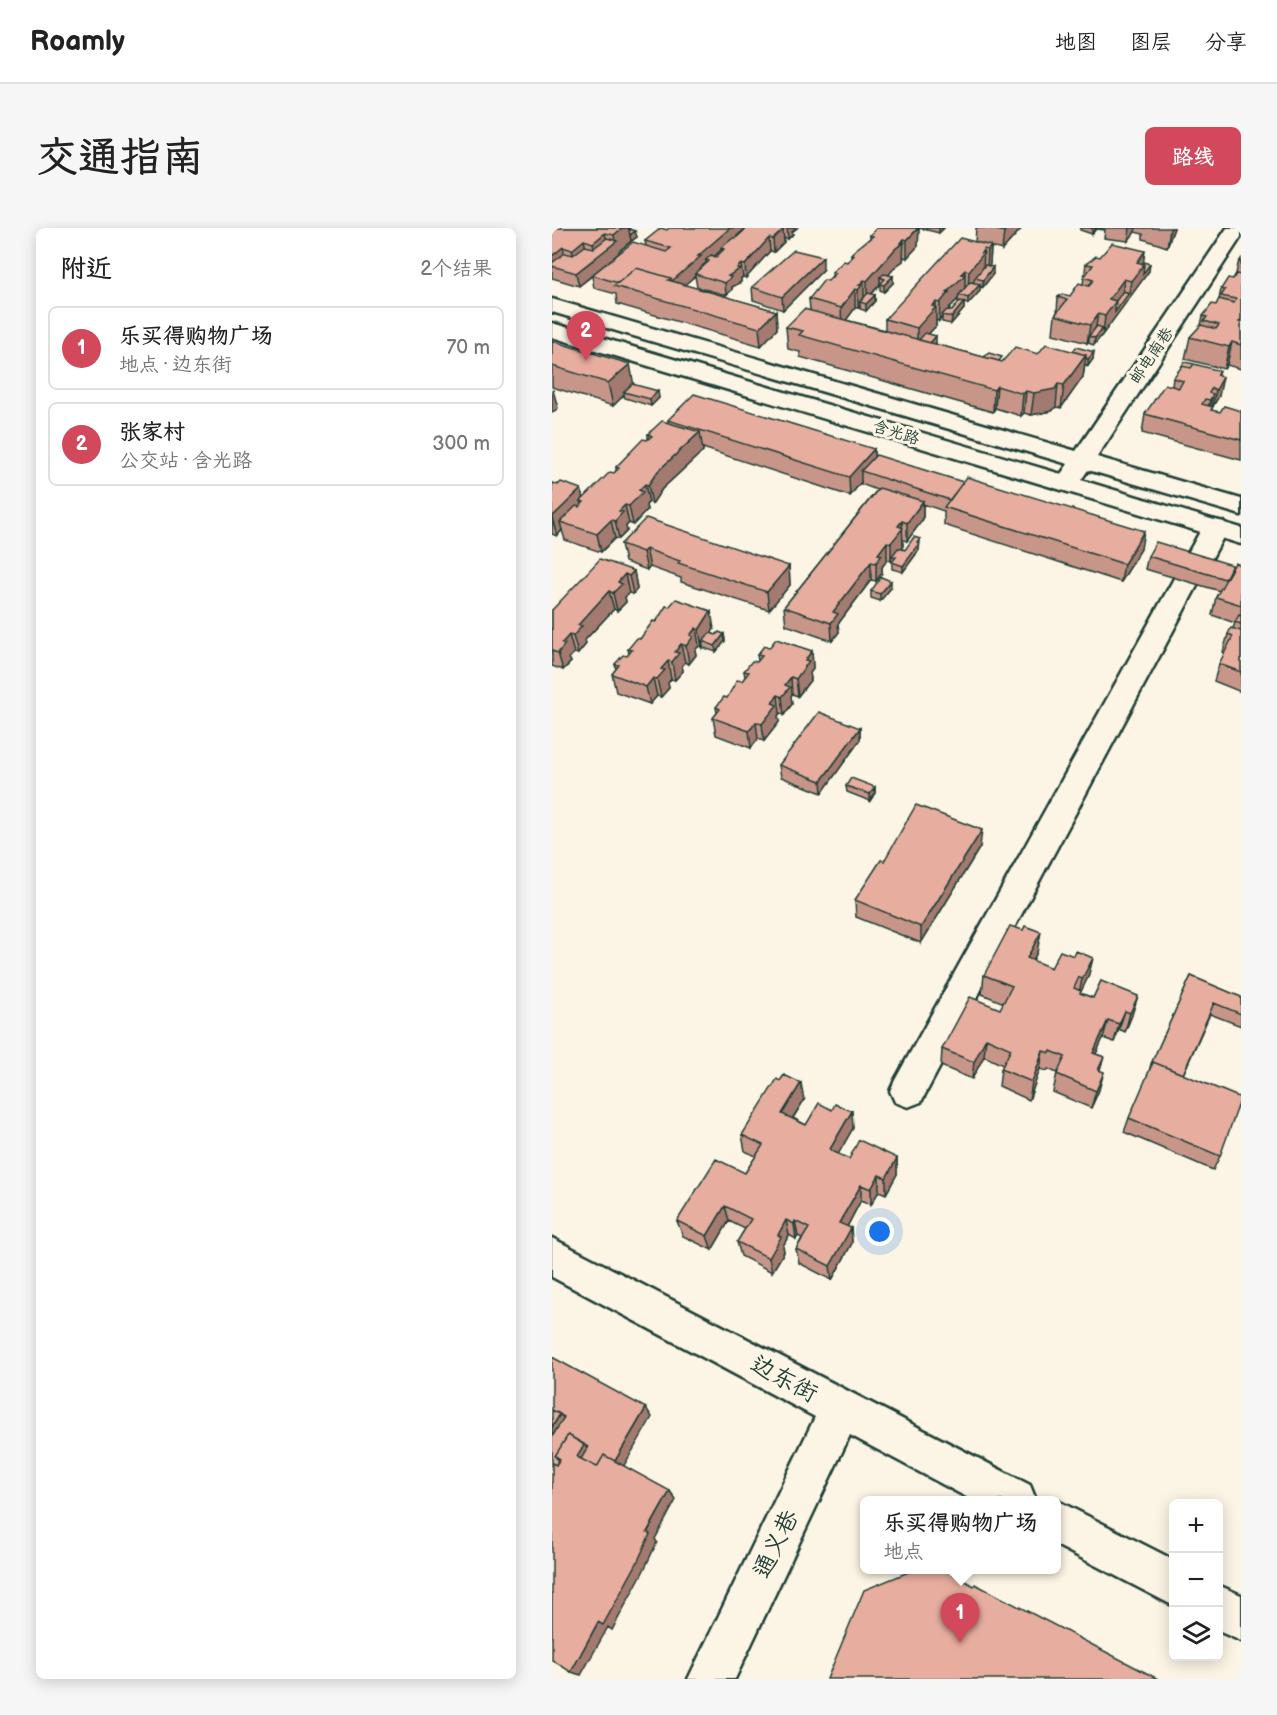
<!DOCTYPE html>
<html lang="zh">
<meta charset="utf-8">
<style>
:root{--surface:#fff;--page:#f6f6f6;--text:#222;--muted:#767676;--line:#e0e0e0;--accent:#d1495b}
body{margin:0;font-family:"Balsamiq Sans","LXGW WenKai TC",sans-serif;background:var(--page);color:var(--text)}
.controls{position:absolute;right:18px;bottom:18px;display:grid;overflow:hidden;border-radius:9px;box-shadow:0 3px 15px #0003}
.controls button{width:54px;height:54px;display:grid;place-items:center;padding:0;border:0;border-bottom:2px solid var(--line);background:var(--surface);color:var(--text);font:30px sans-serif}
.you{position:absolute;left:328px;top:1004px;width:21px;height:21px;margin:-15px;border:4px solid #fff;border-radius:50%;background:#1a73e8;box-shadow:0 0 0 9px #1a73e833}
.badge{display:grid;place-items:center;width:39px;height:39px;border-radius:50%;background:var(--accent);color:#fff;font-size:20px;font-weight:700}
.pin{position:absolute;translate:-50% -50px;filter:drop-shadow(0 2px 3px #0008)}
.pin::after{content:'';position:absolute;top:32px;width:21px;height:18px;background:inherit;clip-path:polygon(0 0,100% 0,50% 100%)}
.popup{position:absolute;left:308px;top:1268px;width:201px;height:78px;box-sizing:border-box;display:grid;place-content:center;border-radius:9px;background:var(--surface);filter:drop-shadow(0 2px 4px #0005);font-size:20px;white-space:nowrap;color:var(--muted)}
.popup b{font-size:22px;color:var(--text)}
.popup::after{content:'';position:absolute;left:50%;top:100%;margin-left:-12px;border:12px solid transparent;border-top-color:var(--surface)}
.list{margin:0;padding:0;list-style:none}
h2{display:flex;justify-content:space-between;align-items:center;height:78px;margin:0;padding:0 24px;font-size:26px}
h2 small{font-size:20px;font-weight:400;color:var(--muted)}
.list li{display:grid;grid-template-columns:39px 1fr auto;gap:18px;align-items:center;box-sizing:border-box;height:84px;margin:0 12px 12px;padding:0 12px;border:2px solid var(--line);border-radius:9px}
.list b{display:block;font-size:22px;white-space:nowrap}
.list p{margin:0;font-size:20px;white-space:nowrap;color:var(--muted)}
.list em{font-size:20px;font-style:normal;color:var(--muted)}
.icon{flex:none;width:33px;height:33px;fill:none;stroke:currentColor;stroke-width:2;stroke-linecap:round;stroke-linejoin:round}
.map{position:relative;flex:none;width:689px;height:1451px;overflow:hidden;border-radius:9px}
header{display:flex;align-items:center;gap:36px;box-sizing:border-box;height:84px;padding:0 30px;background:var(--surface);border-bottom:2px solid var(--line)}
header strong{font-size:28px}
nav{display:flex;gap:33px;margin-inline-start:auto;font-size:21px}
.intro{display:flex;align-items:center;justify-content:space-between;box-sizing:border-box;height:144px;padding:0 36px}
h1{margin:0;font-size:42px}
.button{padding:15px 27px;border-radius:9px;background:var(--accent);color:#fff;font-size:21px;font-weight:700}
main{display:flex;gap:36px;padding:0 36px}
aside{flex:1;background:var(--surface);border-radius:9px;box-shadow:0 3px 15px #0003}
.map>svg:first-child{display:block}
</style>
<header>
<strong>Roamly</strong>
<nav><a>地图</a><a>图层</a><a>分享</a></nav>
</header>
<div class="intro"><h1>交通指南</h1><a class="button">路线</a></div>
<main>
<aside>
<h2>附近<small>2个结果</small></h2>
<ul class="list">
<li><span class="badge">1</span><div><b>乐买得购物广场</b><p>地点 · 边东街</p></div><em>70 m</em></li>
<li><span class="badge">2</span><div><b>张家村</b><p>公交站 · 含光路</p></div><em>300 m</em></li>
</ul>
</aside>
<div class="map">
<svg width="689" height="1451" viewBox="0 0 689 1451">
<rect width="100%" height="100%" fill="#fcf5e5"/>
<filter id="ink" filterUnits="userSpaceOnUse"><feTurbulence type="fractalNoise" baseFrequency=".0167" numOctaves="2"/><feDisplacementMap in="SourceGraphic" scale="12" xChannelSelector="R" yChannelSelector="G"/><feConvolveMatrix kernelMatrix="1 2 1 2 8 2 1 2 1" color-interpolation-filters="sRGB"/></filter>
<g filter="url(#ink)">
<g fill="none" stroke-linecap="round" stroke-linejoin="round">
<defs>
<path id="street" d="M 663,292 L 672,294 L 676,300 L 369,874 L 356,879 L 343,874 L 338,863 L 343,852 L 650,300 L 654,294 Z"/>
<path id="secondary" d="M 675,0 L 689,0 L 689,9 L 545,229 L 689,271 L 689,287 L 536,242 L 529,252 L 689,300 L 689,316 L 0,109 L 0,95 L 509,246 L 516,236 L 0,84 L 0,71 L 524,223 Z
M 0,1010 L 478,1257 L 484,1272 L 420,1272 L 298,1207 L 183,1451 L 136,1451 L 263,1189 L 0,1049 Z
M 504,1272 L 622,1332 L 622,1378 L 504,1317 Z
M 666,1357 L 689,1367 L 689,1413 L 666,1403 Z"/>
</defs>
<use href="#street" stroke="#1f3d34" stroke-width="5"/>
<use href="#secondary" stroke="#1f3d34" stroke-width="5"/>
<use href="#street" fill="#fcf5e5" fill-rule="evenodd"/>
<use href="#secondary" fill="#fcf5e5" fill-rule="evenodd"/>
</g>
<path fill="#c79689" stroke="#1f3d34" stroke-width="1.5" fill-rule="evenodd" d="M 0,0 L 77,0 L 85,9 L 67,23 L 67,25 L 94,18 L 93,13 L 115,2 L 194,0 L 182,10 L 184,10 L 195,0 L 245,0 L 240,4 L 241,6 L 236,11 L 232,10 L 232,14 L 222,24 L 218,23 L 194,50 L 191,49 L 189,50 L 189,54 L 180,59 L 180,62 L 174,67 L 145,59 L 143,48 L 132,57 L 224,83 L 225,101 L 209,118 L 65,76 L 64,66 L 42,60 L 40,48 L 27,58 L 0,50 Z
M 325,0 L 392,0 L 387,5 L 367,0 L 366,18 L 355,30 L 352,29 L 351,33 L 344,38 L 336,47 L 341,48 L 341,55 L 332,64 L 328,62 L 328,56 L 320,66 L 323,67 L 323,73 L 314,83 L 308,81 L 308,79 L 306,80 L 303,80 L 294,92 L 333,102 L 333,91 L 423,14 L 424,0 L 470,0 L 450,22 L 439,19 L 438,36 L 436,38 L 441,46 L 431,59 L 428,58 L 428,63 L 416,76 L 412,75 L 412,81 L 399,96 L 390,94 L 390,89 L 387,93 L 384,92 L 384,98 L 376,106 L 384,115 L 383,116 L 450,134 L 486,126 L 541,131 L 536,138 L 533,137 L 531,149 L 509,180 L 504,179 L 500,183 L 479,187 L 472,185 L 469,188 L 443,180 L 441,184 L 248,129 L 248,124 L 236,121 L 234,99 L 258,82 L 257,71 L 280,48 L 280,44 L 299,31 L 299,26 L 318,10 L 318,7 ZM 406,71 L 406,74 L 407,74 L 400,83 L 397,82 L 397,80 Z
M 528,0 L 622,0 L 615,19 L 591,11 L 591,6 L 583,4 L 576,13 L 552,10 L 553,2 L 544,1 L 540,6 L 528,2 Z
M 689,31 L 689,141 L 675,137 L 672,141 L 633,131 L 638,109 L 649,97 L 651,88 L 664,77 L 667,72 L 669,61 L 681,51 L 684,46 L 686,36 Z
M 591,35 L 597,43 L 542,117 L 536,115 L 537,113 L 535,115 L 501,106 L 503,87 L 505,85 L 506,69 L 518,68 L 531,56 L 534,36 Z
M 271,42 L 231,82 L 201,72 L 200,59 Z
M 0,113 L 81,156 L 107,170 L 99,178 L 73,170 L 72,167 L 61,178 L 0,159 Z
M 667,147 L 667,168 L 660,179 L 660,183 L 668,184 L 689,183 L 689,232 L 590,205 L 593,186 L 620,158 L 621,150 Z
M 116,192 L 322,221 L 322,229 L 589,321 L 569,354 L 392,297 L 392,283 L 371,276 L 371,291 L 355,313 L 351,312 L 351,318 L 349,320 L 353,322 L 368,311 L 367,322 L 351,344 L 340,341 L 340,333 L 335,332 L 330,339 L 330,345 L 324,353 L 319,352 L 286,396 L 287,404 L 280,413 L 234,397 L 232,379 L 325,262 L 309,256 L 309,254 L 298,268 L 151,220 L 151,223 L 110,261 L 100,276 L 97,274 L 94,277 L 95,282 L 81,297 L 77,295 L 74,298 L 75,303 L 67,311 L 63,310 L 49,324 L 13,312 L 10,302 L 5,308 L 0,306 L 0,255 L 29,261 L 32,271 L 62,245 L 64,243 L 64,239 L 96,211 L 96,206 L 116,195 Z
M 69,316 L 237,338 L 238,357 L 217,382 L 129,354 L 129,350 L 98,339 L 95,342 L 73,334 Z
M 596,328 L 679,343 L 689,337 L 689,464 L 662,453 L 667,436 L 673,425 L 671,424 L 676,406 L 681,400 L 683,395 L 660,387 L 664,369 L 668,363 L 593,341 Z
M 82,343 L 85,361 L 81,366 L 77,365 L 73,369 L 74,374 L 65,383 L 62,381 L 33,412 L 34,416 L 26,426 L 22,425 L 17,430 L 19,434 L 11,442 L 0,438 L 0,382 Z
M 339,360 L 328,373 L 319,370 L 319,363 Z
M 104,394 L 162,401 L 159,405 L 164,407 L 172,406 L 173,413 L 164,424 L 152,420 L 151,418 L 150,420 L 147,418 L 143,422 L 144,427 L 137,436 L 133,434 L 130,438 L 131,443 L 123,452 L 119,451 L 116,455 L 117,460 L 109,469 L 105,468 L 98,476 L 64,464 L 60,446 L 64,441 L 63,436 L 75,428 L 77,426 L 76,421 L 88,411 Z
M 217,420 L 260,423 L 261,441 L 258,445 L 259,451 L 246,468 L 240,466 L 239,468 L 240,476 L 232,487 L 228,485 L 226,488 L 227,494 L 212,513 L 206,511 L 199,520 L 164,507 L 161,490 L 165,485 L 164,479 L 175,470 L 190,453 L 193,449 L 192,443 L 206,433 L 205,427 Z
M 308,500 L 308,512 L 270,565 L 229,549 L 227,537 Z
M 294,558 L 323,559 L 323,565 L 318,573 L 295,564 Z
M 428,619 L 369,715 L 304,689 L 303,672 L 332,633 Z
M 485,724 L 481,733 L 499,740 L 522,728 L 541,730 L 536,749 L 528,765 L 541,770 L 549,753 L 580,787 L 573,804 L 567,801 L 562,814 L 551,810 L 544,826 L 552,829 L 548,842 L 547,862 L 539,880 L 501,864 L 505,845 L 496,841 L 495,843 L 488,841 L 477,872 L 447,858 L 449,841 L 451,837 L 432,828 L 420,851 L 389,838 L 390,821 L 448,781 L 452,775 L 430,766 L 432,747 Z
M 639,748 L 689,769 L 689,798 L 658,786 L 631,847 L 668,928 L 661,942 L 572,904 L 577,890 L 596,847 L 599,836 Z
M 252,872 L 241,890 L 254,897 L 301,900 L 286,926 L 297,931 L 345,930 L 345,946 L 334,966 L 327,963 L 319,977 L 309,972 L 295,999 L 299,1000 L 300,1015 L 280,1052 L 247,1035 L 244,1021 L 250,1010 L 246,1008 L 244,1011 L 237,1007 L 231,1018 L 232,1024 L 220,1044 L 189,1028 L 185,1014 L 193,1001 L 177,993 L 160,1022 L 131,1008 L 125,993 L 193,945 L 204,928 L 193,923 L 190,907 Z"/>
<path fill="#a27a6f" stroke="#1f3d34" stroke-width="1.5" d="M 70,0 L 77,0 L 79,13 L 67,23 L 67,25 L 27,58 L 24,45 L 44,30 L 41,15 L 53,5 L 56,20 L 63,14 L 62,7 Z
M 178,0 L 194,0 L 170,21 L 169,20 L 169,22 L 157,33 L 154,32 L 154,35 L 150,38 L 151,41 L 143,46 L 143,48 L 122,66 L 116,52 Z
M 229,0 L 231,0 L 232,14 L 222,24 L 221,11 Z
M 235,0 L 245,0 L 240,4 L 241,6 L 236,11 Z
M 367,0 L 366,18 L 355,30 L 355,12 Z
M 387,0 L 392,0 L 387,5 Z
M 455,0 L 470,0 L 450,22 L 452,4 Z
M 540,0 L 544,0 L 540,6 Z
M 578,0 L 584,0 L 583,4 L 576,13 Z
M 619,0 L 622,0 L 615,19 L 618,1 Z
M 83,3 L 85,9 L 79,13 L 78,7 Z
M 217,10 L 218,23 L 194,50 L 193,37 Z
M 352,11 L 351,33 L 344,38 L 333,51 L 328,49 L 328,56 L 315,71 L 315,53 Z
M 32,12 L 36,30 L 24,40 L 20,22 Z
M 439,18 L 438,36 L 435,40 L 436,22 Z
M 11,19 L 15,37 L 1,39 L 0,28 Z
M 432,21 L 431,43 L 423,50 L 422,53 L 416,61 L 417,43 Z
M 593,23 L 591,38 L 592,36 L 598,36 L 597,43 L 551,106 L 553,88 L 557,71 L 572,51 L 570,69 L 577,65 L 579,53 L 585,34 Z
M 271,29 L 271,42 L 231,82 L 230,69 Z
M 189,36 L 191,49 L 189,50 L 189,54 L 180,59 L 180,62 L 174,67 L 173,55 L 176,48 Z
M 441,39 L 441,46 L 431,59 L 431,52 Z
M 413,42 L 413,65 L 407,67 L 406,71 L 397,80 L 397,82 L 390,87 L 390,89 L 387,93 L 388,75 L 395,64 Z
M 341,48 L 341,55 L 332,64 L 332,57 Z
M 312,52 L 312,70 L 308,75 L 308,74 L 308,79 L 306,80 L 306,62 L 307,57 Z
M 428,56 L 428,63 L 416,76 L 416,70 Z
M 303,61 L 303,80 L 290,98 L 289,80 Z
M 323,67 L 323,73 L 314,83 L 314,76 Z
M 384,74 L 384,98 L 365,118 L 365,100 Z
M 412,74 L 412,81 L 399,96 L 400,89 Z
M 224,83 L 225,101 L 209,118 L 207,100 Z
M 546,86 L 543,104 L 537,108 L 537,113 L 535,115 L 538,97 Z
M 551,100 L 551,106 L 542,117 L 543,110 Z
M 384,108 L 384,115 L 378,122 L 378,115 Z
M 680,114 L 675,137 L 672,141 L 677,119 Z
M 542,124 L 541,131 L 536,138 L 536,131 Z
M 534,127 L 531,149 L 509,180 L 512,157 Z
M 78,136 L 82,158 L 72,164 L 72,167 L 61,178 L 56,155 Z
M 671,149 L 667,168 L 660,180 L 664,162 Z
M 506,156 L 504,179 L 500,183 L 479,187 L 482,165 Z
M 445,158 L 443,180 L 441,184 L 442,162 Z
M 1,162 L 6,180 L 0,185 L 0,163 Z
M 106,163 L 107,170 L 99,178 L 98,171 Z
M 474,163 L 472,185 L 469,188 L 471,166 Z
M 661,166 L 657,185 L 653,190 L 658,172 Z
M 148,204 L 151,223 L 110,261 L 100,276 L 96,257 L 106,243 Z
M 322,221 L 322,239 L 309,243 L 309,254 L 298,268 L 297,249 Z
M 93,256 L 97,274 L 94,277 L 95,282 L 81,297 L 77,278 L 87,262 Z
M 29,261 L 33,279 L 32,274 L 29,273 L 31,281 L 8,294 L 10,302 L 5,308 L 0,289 Z
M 371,273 L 371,291 L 355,313 L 355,295 Z
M 73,277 L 77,295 L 74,298 L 75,303 L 67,311 L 63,293 L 67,283 Z
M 59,292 L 63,310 L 49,324 L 45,306 Z
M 350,293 L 351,318 L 343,329 L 340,328 L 339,333 L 339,315 L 346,298 Z
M 592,303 L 589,321 L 569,354 L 572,336 Z
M 368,311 L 367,322 L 351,344 L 351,338 Z
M 335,314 L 335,332 L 330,339 L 330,345 L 324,353 L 324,335 L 326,326 Z
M 94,321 L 98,339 L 95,342 L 91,324 Z
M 319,334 L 319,352 L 286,396 L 287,404 L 280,413 L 279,395 L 281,384 Z
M 237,338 L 238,357 L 217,382 L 215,364 Z
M 82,343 L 85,361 L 81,366 L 77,348 Z
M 73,346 L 77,365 L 73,369 L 74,374 L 65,383 L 61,365 L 66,354 Z
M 339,353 L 339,360 L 328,373 L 328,366 Z
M 57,363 L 62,381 L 33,412 L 34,416 L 26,426 L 21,408 L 26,397 Z
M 159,383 L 162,401 L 154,414 L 150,413 L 151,418 L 150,420 L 147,402 Z
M 144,400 L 147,418 L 143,422 L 144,427 L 137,436 L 134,418 L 138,407 Z
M 172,406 L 173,413 L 164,424 L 163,418 Z
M 17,407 L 22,425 L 17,430 L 19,434 L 11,442 L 6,425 L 10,415 Z
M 129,416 L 133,434 L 130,438 L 131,443 L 123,452 L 120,434 L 123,424 Z
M 260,423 L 261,441 L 258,445 L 259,451 L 246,468 L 244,451 L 253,432 Z
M 116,433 L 119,451 L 116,455 L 117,460 L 109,469 L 105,451 L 109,441 Z
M 239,449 L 240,466 L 239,468 L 240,476 L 232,487 L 230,469 L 233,457 Z
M 101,450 L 105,468 L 98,476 L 94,459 Z
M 226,467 L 228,485 L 226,488 L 227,494 L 212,513 L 210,496 L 220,475 Z
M 204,494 L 206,511 L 199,520 L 197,503 Z
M 308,500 L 308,512 L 270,565 L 269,553 Z
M 323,559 L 323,565 L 318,573 L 318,566 Z
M 430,602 L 428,619 L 369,715 L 369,699 Z
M 489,704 L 485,724 L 472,749 L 475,730 Z
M 541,730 L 536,749 L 526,770 L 530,751 Z
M 586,768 L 580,787 L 573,804 L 578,785 Z
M 573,783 L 567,801 L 562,814 L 567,796 Z
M 556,792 L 551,810 L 536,843 L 541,825 Z
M 434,810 L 432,828 L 420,851 L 422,834 Z
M 491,823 L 488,841 L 477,872 L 480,854 Z
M 552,844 L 547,862 L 539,880 L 544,863 Z
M 249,855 L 252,872 L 233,902 L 230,886 Z
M 300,883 L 301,900 L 280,937 L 278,921 Z
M 345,930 L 345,946 L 334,966 L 334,950 Z
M 327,947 L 327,963 L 319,977 L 319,961 Z
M 309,957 L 309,972 L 289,1010 L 287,995 Z
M 173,978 L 177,993 L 160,1022 L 155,1008 Z
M 234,992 L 237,1007 L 231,1018 L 232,1024 L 220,1044 L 217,1030 L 226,1007 Z
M 243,993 L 246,1008 L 244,1011 L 242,996 Z
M 299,1000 L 300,1015 L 280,1052 L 278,1038 Z
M 94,1180 L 100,1189 L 70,1241 L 63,1233 Z
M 8,1186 L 18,1197 L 0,1226 L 0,1199 Z
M 32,1216 L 41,1227 L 36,1235 L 25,1229 Z
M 118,1263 L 124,1272 L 103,1311 L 105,1314 L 92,1342 L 60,1402 L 56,1399 L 29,1447 L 19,1444 Z"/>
<path fill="#e7ae9f" stroke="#1f3d34" stroke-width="1.5" d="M 0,0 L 70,0 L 62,7 L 53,5 L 41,15 L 32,12 L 20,22 L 11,19 L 0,28 Z
M 109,0 L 115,2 L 117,0 L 178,0 L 146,28 L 149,28 L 120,53 L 119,50 L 84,40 L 66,55 L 40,47 L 81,14 L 114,24 L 119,20 L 93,13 Z
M 195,0 L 229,0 L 228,1 L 231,2 L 221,11 L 217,10 L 193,37 L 189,36 L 185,40 L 188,41 L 176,48 L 179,49 L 173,55 L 143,46 L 157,33 L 154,32 L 159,27 L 164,29 L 172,21 L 169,20 L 181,10 L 184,10 Z
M 325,0 L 366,0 L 355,12 L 352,11 L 349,15 L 352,15 L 344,20 L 315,53 L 312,52 L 307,57 L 310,57 L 306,62 L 303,61 L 289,80 L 257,71 L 272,52 L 276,53 L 284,45 L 280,44 L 292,33 L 295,34 L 302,27 L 299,26 L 303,22 L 321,8 L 318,7 Z
M 437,0 L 455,0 L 452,4 Z
M 77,1 L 83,3 L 78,7 Z
M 55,10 L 65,13 L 24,45 L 0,38 L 0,35 L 13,25 L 21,27 L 33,18 L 42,20 Z
M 408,10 L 439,18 L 436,22 L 432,21 L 429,25 L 432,25 L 417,43 L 413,42 L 409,46 L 413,47 L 395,64 L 397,64 L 388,75 L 384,74 L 380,78 L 384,79 L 365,100 L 333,91 Z
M 560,15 L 593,23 L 585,34 L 592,36 L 579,53 L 572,51 L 557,71 L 564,73 L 553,88 L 546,86 L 538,97 L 503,87 L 515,72 L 506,69 L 510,66 L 518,68 L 527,55 L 537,58 L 541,52 L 532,49 L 541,37 L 534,36 L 544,28 L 548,29 Z
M 242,22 L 271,29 L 230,69 L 200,59 Z
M 592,34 L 598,36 L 591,46 L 592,36 Z
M 433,37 L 441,39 L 431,52 L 423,50 Z
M 84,40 L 119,50 L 116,52 L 224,83 L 207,100 L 62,58 Z
M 332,46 L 341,48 L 332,57 L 328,56 L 333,51 L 328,49 Z
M 684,46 L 689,47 L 689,91 L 687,94 L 689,94 L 689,117 L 680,114 L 677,119 L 638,109 L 649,97 L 664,101 L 667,97 L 652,93 L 655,89 L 651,88 L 660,76 L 664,77 L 667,71 L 682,75 L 684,71 L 669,68 L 673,62 L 669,61 L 676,50 L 681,51 Z
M 418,54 L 428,56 L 416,70 L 407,67 Z
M 571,63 L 577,65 L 563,84 L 564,73 Z
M 316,65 L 323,67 L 314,76 L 308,74 Z
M 408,73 L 412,74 L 400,89 L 390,87 L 395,82 L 400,83 Z
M 252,81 L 450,134 L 463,119 L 486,126 L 494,116 L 534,127 L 512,157 L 506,156 L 503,161 L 482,165 L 474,163 L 471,166 L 445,158 L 442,162 L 247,107 L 251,103 L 234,99 Z
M 545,98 L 551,100 L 543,110 L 537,108 Z
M 373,105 L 384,108 L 378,115 L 367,112 Z
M 0,113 L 78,136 L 56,155 L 0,138 Z
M 524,119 L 542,124 L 536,131 L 534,130 L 534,127 L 521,123 Z
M 437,125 L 450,129 L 447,133 L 432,129 Z
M 632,134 L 642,136 L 639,140 L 630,138 L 628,141 Z
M 642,136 L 668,143 L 665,147 L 671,149 L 664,162 L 660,160 L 657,165 L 661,166 L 658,172 L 653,171 L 650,176 L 661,179 L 659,182 L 668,184 L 672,178 L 689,183 L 689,212 L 593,186 L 613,156 L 627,160 L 631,153 L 621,150 L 630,138 L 639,140 Z
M 80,156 L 106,163 L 98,171 L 72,164 Z
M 142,166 L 322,221 L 297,249 L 116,192 Z
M 110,193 L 148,204 L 106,243 L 96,257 L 93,256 L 87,262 L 91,264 L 77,278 L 73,277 L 67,283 L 71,284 L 63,293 L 59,292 L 45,306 L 8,294 L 24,278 L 27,279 L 32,274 L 29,273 L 58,244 L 62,245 L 67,240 L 64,239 L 91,211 L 95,212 L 100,208 L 96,206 Z
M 324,227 L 411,254 L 398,272 L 309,243 Z
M 415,249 L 592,303 L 572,336 L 392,279 Z
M 9,254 L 29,261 L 0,289 L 0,255 L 6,257 Z
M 327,260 L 371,273 L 355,295 L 350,293 L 346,298 L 351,300 L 339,315 L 335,314 L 326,326 L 330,327 L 324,335 L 319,334 L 281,384 L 286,386 L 279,395 L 232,379 Z
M 94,290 L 237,338 L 215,364 L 126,335 L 128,333 L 94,321 L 91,324 L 69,316 Z
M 362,309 L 368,311 L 365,315 L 367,316 L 351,338 L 340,334 L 344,329 L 340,328 L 346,320 L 353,322 Z
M 604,314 L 680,337 L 673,351 L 596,328 Z
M 48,331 L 82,343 L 77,348 L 73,346 L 66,354 L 70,356 L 61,365 L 57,363 L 26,397 L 30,398 L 21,408 L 17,407 L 10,415 L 13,416 L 6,425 L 0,423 L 0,382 Z
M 683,335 L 689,337 L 689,377 L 664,369 Z
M 329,349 L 339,353 L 328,366 L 319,363 Z
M 124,371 L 159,383 L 147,402 L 144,400 L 138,407 L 141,409 L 134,418 L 129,416 L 123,424 L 127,425 L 120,434 L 116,433 L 109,441 L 113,442 L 105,451 L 101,450 L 94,459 L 60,446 L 67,437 L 63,436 L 71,427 L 75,428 L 80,422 L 76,421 L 85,410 L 88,411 L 101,393 L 104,394 L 114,378 L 117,379 Z
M 687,387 L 689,388 L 689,396 L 683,394 Z
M 679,400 L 689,403 L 689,444 L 667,436 L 681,408 L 676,406 Z
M 167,404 L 172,406 L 163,418 L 150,413 L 158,405 L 164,407 Z
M 224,411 L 260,423 L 253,432 L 257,433 L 244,451 L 239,449 L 233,457 L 238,459 L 230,469 L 226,467 L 220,475 L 225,477 L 210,496 L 204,494 L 197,503 L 161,490 L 168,481 L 164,479 L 172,469 L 175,470 L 185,452 L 190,453 L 197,444 L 192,443 L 200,433 L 205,434 L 210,428 L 205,427 L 212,418 L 217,420 Z
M 267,484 L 308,500 L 269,553 L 227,537 Z
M 299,550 L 323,559 L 318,566 L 294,558 Z
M 364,577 L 430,602 L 369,699 L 303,672 L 329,632 L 332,633 Z
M 458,698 L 471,702 L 473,698 L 489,704 L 475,730 L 499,740 L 508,723 L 522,728 L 524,723 L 541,730 L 530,751 L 527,749 L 522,760 L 529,763 L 528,765 L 541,770 L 549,753 L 586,768 L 578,785 L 573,783 L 567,796 L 556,792 L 541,825 L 552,829 L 546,842 L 552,844 L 544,863 L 505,846 L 513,829 L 499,823 L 498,825 L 491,823 L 480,854 L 449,841 L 459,821 L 434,810 L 422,834 L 390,821 L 418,769 L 448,781 L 460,758 L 432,747 Z
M 639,748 L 689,769 L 689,786 L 662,775 L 631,846 L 601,834 L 600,837 L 599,836 Z
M 601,834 L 689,870 L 668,928 L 577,890 Z
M 232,847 L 249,855 L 230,886 L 254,897 L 267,875 L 280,882 L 283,876 L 300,883 L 278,921 L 282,924 L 297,931 L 307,912 L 345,930 L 334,950 L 327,947 L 319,961 L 309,957 L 287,995 L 299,1000 L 278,1038 L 244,1021 L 257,1000 L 243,993 L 242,996 L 234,992 L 226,1007 L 229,1009 L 217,1030 L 185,1014 L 199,991 L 173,978 L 155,1008 L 125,993 L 164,931 L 193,945 L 211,917 L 190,907 L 225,851 L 228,853 Z
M 0,1129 L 94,1180 L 63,1233 L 52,1227 L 45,1239 L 29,1231 L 36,1219 L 16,1207 L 3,1228 L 5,1229 L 4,1230 L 7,1232 L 4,1237 L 0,1234 L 0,1209 L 12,1189 L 0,1182 Z
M 0,1182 L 8,1186 L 0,1199 Z
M 16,1207 L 32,1216 L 25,1229 L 45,1239 L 52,1227 L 118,1263 L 95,1304 L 98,1306 L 85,1335 L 51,1397 L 46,1394 L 19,1444 L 0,1432 L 0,1235 L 4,1237 L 8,1231 L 3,1228 Z
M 364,1341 L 392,1341 L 422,1358 L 423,1356 L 606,1451 L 275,1451 L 312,1362 Z"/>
</g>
<g text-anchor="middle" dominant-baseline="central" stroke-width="6" stroke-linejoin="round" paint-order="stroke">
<g font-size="16" fill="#1f3d34" stroke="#fcf5e5">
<text transform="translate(600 128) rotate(-56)">邮电南巷</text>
<text transform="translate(344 205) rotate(17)">含光路</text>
</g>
<g font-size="24" fill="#1f3d34" stroke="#fcf5e5">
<text transform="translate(232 1151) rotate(28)">边东街</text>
<text transform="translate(224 1316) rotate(-64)">通义巷</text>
</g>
</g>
</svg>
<div class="controls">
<button>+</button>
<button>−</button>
<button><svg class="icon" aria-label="layers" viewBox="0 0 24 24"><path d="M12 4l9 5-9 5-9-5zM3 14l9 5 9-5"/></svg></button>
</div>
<div class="you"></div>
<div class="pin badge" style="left:408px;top:1415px">1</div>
<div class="popup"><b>乐买得购物广场</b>地点</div>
<div class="pin badge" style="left:34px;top:133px">2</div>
</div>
</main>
